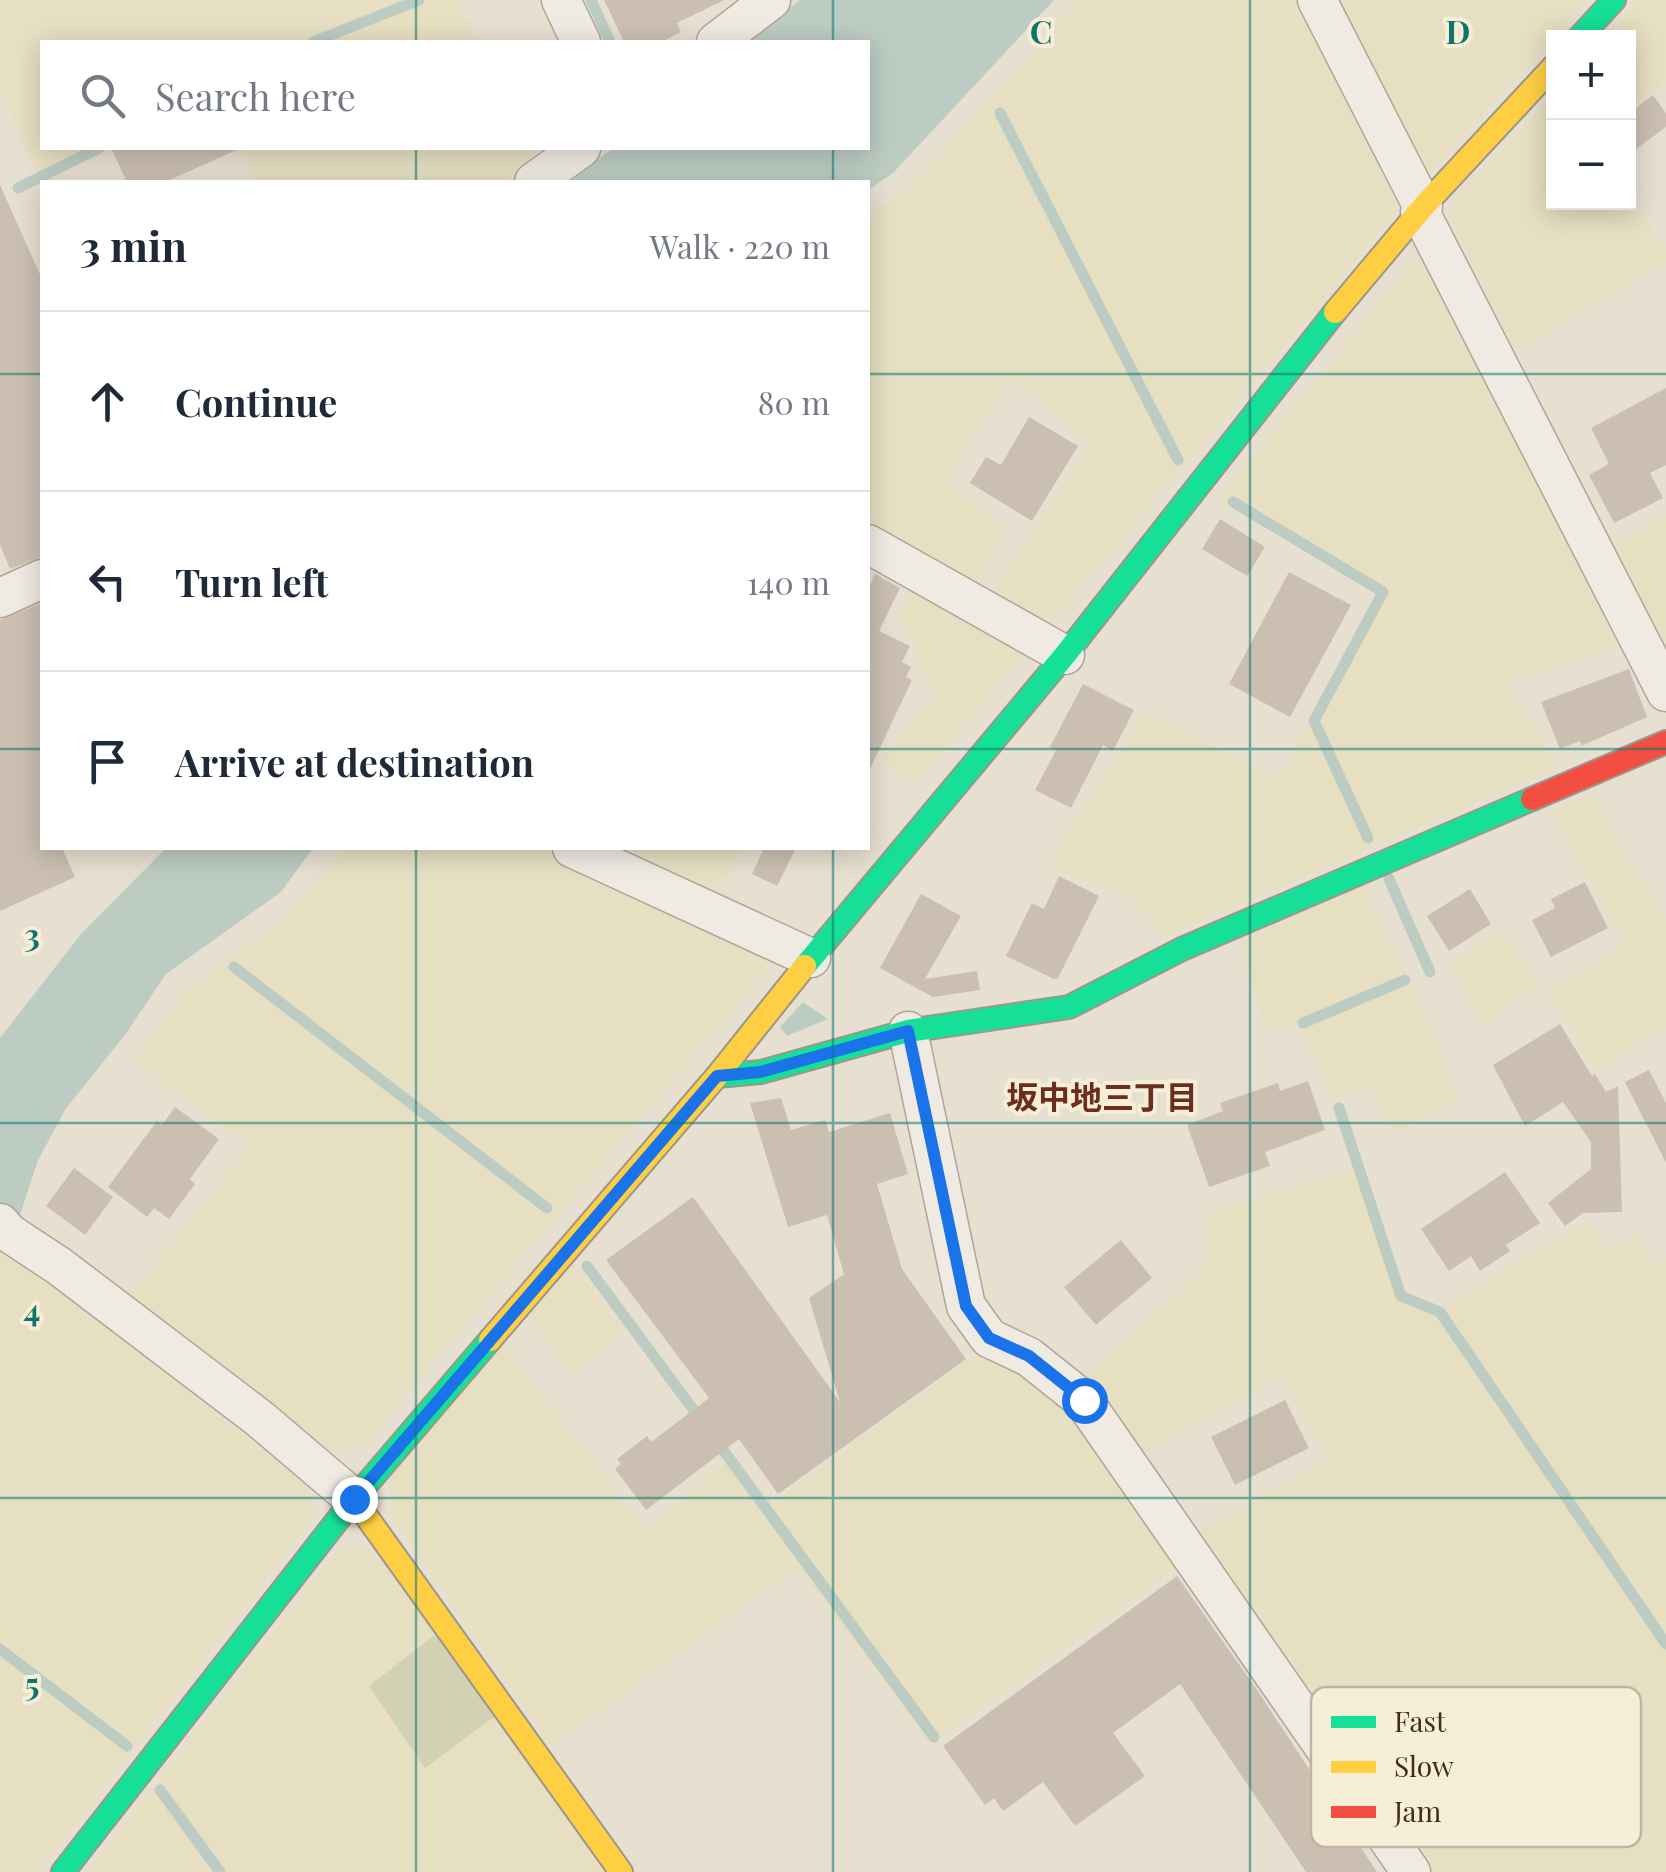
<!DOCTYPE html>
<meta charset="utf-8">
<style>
:root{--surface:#fff;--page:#f2f2f3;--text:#1f2937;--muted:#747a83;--line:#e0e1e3}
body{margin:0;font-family:"Playfair Display","Noto Sans JP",serif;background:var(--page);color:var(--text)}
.controls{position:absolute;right:30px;top:30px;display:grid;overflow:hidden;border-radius:0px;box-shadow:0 5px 25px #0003}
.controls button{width:90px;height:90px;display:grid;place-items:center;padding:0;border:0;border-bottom:2px solid var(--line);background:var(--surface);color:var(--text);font:50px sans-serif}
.stop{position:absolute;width:30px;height:30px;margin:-22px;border:8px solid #1a73e8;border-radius:50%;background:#fff}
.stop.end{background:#1a73e8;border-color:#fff;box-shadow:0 2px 10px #0008}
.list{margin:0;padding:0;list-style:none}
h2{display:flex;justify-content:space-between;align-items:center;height:130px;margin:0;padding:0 40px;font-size:42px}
h2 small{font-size:32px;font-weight:400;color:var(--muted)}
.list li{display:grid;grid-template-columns:65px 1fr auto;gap:30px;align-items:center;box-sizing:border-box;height:180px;padding:0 40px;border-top:2px solid var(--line)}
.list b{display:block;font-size:38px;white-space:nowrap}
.list em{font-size:32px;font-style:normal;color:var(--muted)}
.icon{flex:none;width:55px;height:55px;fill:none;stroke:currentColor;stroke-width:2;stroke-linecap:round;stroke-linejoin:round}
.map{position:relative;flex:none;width:1666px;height:1872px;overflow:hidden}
.search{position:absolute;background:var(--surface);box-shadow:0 5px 25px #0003;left:40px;top:40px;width:830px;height:110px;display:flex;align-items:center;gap:25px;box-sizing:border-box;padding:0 35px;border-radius:0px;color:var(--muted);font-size:38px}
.panel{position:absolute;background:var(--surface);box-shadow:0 5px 25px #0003;left:40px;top:180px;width:830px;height:670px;border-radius:0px}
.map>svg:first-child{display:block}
</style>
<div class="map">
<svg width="1666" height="1872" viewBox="0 0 1666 1872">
<rect width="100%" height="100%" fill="#e7e0d1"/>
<path fill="#e6dfc2" d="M 0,0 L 457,0 L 478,42 L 42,42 L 42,148 L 111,148 L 42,182 L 0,93 Z
M 1079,0 L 1306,0 L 1405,201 L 1042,634 L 983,604 L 1092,445 L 1010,379 L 946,481 L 1007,531 L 967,595 L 868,539 L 868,215 L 910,187 Z
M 1330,0 L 1588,0 L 1423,179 Z
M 1640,0 L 1666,0 L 1666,83 L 1629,106 L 1628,38 L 1606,38 Z
M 1553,94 L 1554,202 L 1628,202 L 1629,195 L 1666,249 L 1666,263 L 1515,351 L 1446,211 Z
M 239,148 L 529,148 L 537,164 L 504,182 L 256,182 Z
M 1420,252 L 1430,254 L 1618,647 L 1508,681 L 1557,768 L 1165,937 L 1129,897 L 1047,867 L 1145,711 L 1279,780 L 1378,593 L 1218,500 Z
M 1666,515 L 1666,656 L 1613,547 Z
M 913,588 L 1027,651 L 916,783 L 880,761 L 936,692 L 912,657 L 918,647 L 905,638 L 911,628 L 895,619 Z
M 1591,794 L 1666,920 L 1666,1026 L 1595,1071 L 1547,990 L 1626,945 L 1551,812 Z
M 345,848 L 541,848 L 767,950 L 767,969 L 361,1448 L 331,1451 L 128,1298 L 250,1146 L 133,1060 L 186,991 L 285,918 Z
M 602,848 L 740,848 L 713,899 Z
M 1362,885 L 1409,977 L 1458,1097 L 1392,1135 L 1372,1088 L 1331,1100 L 1299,1024 L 1265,1032 L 1241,941 Z
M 1503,931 L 1538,984 L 1482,1025 L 1450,965 Z
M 1362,1165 L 1405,1293 L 1443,1307 L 1588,1221 L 1609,1251 L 1640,1232 L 1648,1265 L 1666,1260 L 1666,1872 L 1424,1872 L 1191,1536 L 1330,1460 L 1280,1377 L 1139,1454 L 1080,1381 L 1208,1266 L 1209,1212 Z
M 0,1251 L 30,1265 L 310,1488 L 311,1520 L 38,1872 L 0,1872 Z
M 573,1264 L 626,1332 L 573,1374 L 530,1316 Z
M 504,1345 L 645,1530 L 734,1455 L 772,1503 L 985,1348 L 1066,1404 L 1180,1565 L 930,1745 L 798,1567 L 551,1746 L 390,1514 L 390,1475 Z
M 342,1544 L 373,1552 L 436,1634 L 425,1767 L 494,1717 L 605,1872 L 87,1872 Z"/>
<path fill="#d1d1b3" d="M 436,1634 L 494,1717 L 425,1768 L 369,1686 Z"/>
<path fill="#bcccc2" d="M 800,0 L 1054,0 L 893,173 L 868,190 L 868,182 L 570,182 L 613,148 L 868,148 L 868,42 L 746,42 Z
M 166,848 L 313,848 L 281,892 L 166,974 L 127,1032 L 65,1110 L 38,1160 L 20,1215 L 0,1232 L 0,1038 L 81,934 Z
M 803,1002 L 828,1019 L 787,1036 L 780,1027 Z"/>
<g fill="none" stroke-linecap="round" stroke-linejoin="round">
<path stroke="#bcccc2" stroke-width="11" d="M 591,0 L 610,42
M 313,42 L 419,0
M 1000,113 L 1178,460
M 18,188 L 99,148
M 1233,502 L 1383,592 L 1314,721 L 1368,838
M 1389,879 L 1430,972
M 234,967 L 547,1208
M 1303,1023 L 1405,980
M 1339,1108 L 1401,1296 L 1440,1312 L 1666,1644
M 587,1266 L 701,1420
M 715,1439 L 934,1737
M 0,1649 L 127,1746
M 160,1790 L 220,1872"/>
</g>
<path fill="#cbbfb2" d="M 604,0 L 724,0 L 677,23 L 681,32 L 661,42 L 624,42 Z
M 1653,95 L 1666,113 L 1666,127 L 1628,155 L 1628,114 Z
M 111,148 L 241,148 L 165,182 L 127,182 Z
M 0,185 L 42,279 L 42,557 L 10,569 L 0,545 Z
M 1666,388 L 1666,465 L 1650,473 L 1663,498 L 1614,523 L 1589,475 L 1609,464 L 1591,428 Z
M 1029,417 L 1078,446 L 1032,521 L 970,483 L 986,457 L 1001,465 Z
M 1220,519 L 1265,547 L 1247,576 L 1202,549 Z
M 1289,572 L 1351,605 L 1290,717 L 1229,684 Z
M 875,574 L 900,588 L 879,631 L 910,646 L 902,662 L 911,667 L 906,677 L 912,680 L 868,773 L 868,590 Z
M 42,603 L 42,848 L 62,848 L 75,877 L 0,911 L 0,620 Z
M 1629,669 L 1647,717 L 1581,746 L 1580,741 L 1560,749 L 1541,702 Z
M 1083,684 L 1134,710 L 1113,751 L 1103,745 L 1071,808 L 1035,790 L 1056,750 L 1050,747 Z
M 764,848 L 796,848 L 777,886 L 752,874 Z
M 1059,876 L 1099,896 L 1058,978 L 1054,979 L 1006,956 L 1032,903 L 1044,909 Z
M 1585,882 L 1608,928 L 1551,957 L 1532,920 L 1555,908 L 1551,899 Z
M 1470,889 L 1491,924 L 1449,951 L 1427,916 Z
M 921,894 L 961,916 L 925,979 L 977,971 L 980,990 L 933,997 L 880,968 Z
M 1560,1024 L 1592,1076 L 1595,1074 L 1606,1092 L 1618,1086 L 1622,1212 L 1583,1213 L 1565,1226 L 1548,1203 L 1591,1169 L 1591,1142 L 1563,1102 L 1525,1126 L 1493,1065 Z
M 1649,1070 L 1666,1103 L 1666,1163 L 1625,1082 Z
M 1308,1081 L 1325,1130 L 1265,1152 L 1270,1166 L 1209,1187 L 1187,1125 L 1223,1111 L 1220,1103 L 1278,1083 L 1280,1091 Z
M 781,1098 L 791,1130 L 825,1120 L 829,1132 L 890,1113 L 908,1174 L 877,1184 L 902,1269 L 966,1359 L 778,1494 L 739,1439 L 646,1510 L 615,1469 L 621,1464 L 617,1459 L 647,1436 L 651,1442 L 709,1398 L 606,1260 L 693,1197 L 840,1402 L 809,1298 L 844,1274 L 827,1215 L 788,1227 L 750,1103 Z
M 175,1107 L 219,1139 L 190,1179 L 195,1184 L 169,1219 L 154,1208 L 147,1217 L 108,1187 L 157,1121 L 162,1125 Z
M 74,1168 L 113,1197 L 85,1235 L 46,1206 Z
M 1505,1172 L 1540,1223 L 1506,1245 L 1510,1251 L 1480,1271 L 1471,1256 L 1449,1271 L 1421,1229 Z
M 1121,1240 L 1152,1278 L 1096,1325 L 1064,1287 Z
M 1285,1400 L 1309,1448 L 1235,1485 L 1211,1437 Z
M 1177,1576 L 1255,1687 L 1377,1872 L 1306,1872 L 1180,1684 L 1113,1733 L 1145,1776 L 1075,1826 L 1043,1782 L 1003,1811 L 994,1798 L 985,1805 L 943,1746 Z"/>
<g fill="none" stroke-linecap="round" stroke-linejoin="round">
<defs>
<path id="street" d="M 561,0 L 581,42
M 1317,0 L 1423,207
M 716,42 L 771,0
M 534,182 L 581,148
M 1420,212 L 1666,692
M 868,544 L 1065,655
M 0,598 L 42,579
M 572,848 L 811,958
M 908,1031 L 966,1306 L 989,1338 L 1029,1357 L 1083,1400 L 1411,1872
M 0,1223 L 9,1233 L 59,1266 L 260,1419 L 354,1499"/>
<path id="fast" d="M 1579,38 L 1614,0
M 805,966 L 1065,655 L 1335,312
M 717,1076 L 761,1072 L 908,1031 L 1069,1007 L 1182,949 L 1532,799
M 63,1872 L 354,1499 L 490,1340"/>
<path id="slow" d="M 1335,312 L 1423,207 L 1554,66
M 490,1340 L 717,1076 L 805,966
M 354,1499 L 621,1872"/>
<path id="jam" d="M 1532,799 L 1666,742"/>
</defs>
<use href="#street" stroke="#ada599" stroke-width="41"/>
<use href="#fast" stroke="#9c958a" stroke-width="26"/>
<use href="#slow" stroke="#9c958a" stroke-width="26"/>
<use href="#jam" stroke="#9c958a" stroke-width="26"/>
<use href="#street" stroke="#efebe3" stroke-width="38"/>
<use href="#fast" stroke="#16e098" stroke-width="22"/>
<use href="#slow" stroke="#ffcf43" stroke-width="22"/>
<use href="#jam" stroke="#f24e42" stroke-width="22"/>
</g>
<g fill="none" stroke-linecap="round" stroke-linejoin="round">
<path stroke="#1a73e8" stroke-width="12" d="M 354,1499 L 717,1076 L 760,1072 L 908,1031 L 966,1306 L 989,1338 L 1029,1356 L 1084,1400"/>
</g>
<path fill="none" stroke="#0f766e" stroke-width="2.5" stroke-opacity="0.55" d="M 416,0 L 416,42M 833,0 L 833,42M 1250,0 L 1250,1872M 416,148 L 416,182M 833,148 L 833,182M 0,374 L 42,374M 868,374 L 1666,374M 0,749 L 42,749M 868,749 L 1666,749M 416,848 L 416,1872M 833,848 L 833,1872M 0,1123 L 1666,1123M 0,1498 L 1666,1498"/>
<g text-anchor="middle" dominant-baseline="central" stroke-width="8" stroke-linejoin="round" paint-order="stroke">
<g font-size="32" font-weight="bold" fill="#6b2e1e" stroke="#f7eed8">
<text x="1102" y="1095">坂中地三丁目</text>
</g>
</g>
<rect x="1311" y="1687" width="330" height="160" rx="15" fill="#f7eed8" stroke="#bfb4a1" stroke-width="2.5"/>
<rect x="1331" y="1716" width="45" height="12" fill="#16e098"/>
<rect x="1331" y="1761" width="45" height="12" fill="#ffcf43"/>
<rect x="1331" y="1806" width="45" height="12" fill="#f24e42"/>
<g font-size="28" fill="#3d2e20">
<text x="1394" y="1732">Fast</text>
<text x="1394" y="1777">Slow</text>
<text x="1394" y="1822">Jam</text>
</g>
<g font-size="32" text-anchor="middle" font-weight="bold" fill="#0f766e" stroke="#f7eed8" stroke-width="8" stroke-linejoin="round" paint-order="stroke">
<text x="1041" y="44">C</text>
<text x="1458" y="44">D</text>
<text x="32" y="947">3</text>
<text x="32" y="1322">4</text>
<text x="32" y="1696">5</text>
</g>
</svg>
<div class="controls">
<button>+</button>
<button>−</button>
</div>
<div class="stop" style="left:1084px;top:1400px"></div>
<div class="stop end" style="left:354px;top:1499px"></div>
<div class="search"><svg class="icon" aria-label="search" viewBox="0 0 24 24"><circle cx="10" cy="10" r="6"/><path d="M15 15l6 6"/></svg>Search here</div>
<section class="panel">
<h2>3 min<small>Walk · 220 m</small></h2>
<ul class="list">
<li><svg class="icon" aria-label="ahead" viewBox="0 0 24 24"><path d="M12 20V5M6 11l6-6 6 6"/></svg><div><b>Continue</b></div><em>80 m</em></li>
<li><svg class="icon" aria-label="left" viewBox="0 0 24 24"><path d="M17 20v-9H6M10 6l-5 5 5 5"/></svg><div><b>Turn left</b></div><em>140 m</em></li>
<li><svg class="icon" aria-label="arrive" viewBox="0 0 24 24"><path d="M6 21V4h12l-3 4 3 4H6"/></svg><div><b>Arrive at destination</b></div></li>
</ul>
</section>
</div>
